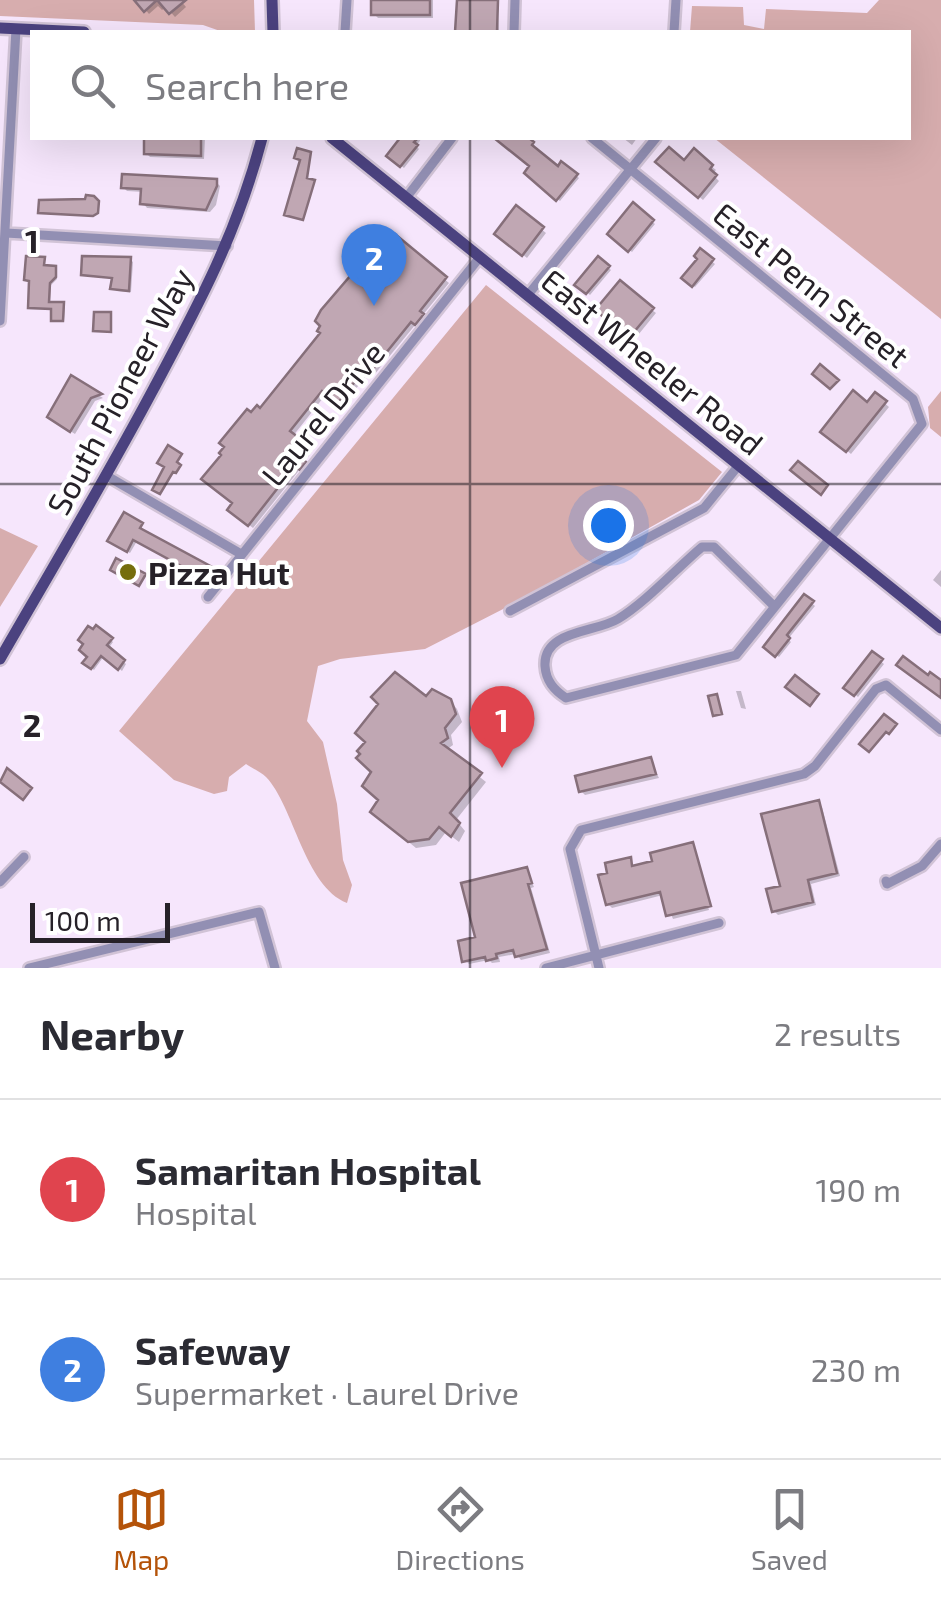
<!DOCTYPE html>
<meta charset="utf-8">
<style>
:root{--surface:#fff;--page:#f2f2f3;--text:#2b2b33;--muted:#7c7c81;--line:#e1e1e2;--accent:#b45309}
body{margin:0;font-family:"Exo 2",sans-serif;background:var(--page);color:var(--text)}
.scale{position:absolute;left:30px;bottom:25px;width:140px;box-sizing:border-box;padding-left:10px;border:5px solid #262128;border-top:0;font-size:28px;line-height:35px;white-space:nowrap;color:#262128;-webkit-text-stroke:8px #fff;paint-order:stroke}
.you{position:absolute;left:608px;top:525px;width:35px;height:35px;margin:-25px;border:8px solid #fff;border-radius:50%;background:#1a73e8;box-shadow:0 0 0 15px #1a73e833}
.badge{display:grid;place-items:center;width:65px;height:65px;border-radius:50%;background:var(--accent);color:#fff;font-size:32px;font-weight:700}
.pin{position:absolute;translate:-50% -82px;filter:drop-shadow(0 2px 5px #0008)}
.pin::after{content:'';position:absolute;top:52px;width:35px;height:30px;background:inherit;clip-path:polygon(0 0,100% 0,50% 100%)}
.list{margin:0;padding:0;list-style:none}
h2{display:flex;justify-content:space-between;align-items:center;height:130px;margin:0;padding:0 40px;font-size:42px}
h2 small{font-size:32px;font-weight:400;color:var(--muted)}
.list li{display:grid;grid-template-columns:65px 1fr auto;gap:30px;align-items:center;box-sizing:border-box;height:180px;padding:0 40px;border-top:2px solid var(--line)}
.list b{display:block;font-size:38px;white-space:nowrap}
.list p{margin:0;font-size:32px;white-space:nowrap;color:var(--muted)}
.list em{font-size:32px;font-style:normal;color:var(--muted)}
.icon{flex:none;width:55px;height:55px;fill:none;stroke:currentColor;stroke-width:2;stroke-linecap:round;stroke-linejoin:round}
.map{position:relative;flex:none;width:941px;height:968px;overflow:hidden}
.search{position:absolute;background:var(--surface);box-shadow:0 10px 40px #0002;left:30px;right:30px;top:30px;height:110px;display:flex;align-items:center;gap:25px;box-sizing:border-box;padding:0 35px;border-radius:0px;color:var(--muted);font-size:38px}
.sheet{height:490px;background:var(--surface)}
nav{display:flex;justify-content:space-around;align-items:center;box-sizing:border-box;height:140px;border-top:2px solid var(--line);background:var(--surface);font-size:28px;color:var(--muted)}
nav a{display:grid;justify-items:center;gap:5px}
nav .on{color:var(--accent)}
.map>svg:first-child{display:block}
</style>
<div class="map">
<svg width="941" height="968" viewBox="0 0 941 968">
<rect width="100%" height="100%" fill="#f6e6fc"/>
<path fill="#d7adae" d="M 0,0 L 254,0 L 255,32 L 223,32 L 203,25 L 0,16 Z
M 879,0 L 941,0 L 941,319 L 714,138 L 908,138 L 908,32 L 690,32 L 692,6 L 743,7 L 744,25 L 764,29 L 766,9 L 867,13 Z
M 486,285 L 722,472 L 699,500 L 517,602 L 425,649 L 340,659 L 318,666 L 307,721 L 323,742 L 337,804 L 343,860 L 352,885 L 347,903 C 304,886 294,806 266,777 C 261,772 252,768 246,764 L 229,777 L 227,791 L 214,794 L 174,780 L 119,731 Z
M 941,391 L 941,437 L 930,428 L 928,407 Z
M 0,528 L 38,546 L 0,607 Z"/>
<path fill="#0003" d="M 137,0 L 180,0 L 186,7 L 175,17 L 166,7 L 162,10 L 158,6 L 149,14 Z
M 374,0 L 433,0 L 433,18 L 378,18 L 374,14 Z
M 460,0 L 497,0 L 499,32 L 457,32 Z
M 147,138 L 205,138 L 204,159 L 150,157 L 146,153 Z
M 396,138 L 422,138 L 416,146 L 419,149 L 404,168 L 389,156 L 401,141 Z
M 497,138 L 525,138 L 535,146 L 532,149 L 558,169 L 562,164 L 579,178 L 560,201 L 527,173 L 532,166 Z
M 623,138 L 637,138 L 632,145 Z
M 694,152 L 716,170 L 712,174 L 719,181 L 703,200 L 659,162 L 685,163 Z
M 216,182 L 220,186 L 216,205 L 210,212 L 147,208 L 143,203 L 143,192 L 127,191 L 123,187 Z
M 633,206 L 655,224 L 632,252 L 610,234 Z
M 517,209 L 546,233 L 527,258 L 501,237 Z
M 395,238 L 449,283 L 422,316 L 426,320 L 420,327 L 416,324 L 374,375 L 370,371 L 343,405 L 327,393 L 293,436 L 312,452 L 303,463 L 308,468 L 305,472 L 301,468 L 253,528 L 234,513 L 252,416 L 260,411 Z
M 700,252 L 715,264 L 695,287 L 684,278 L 700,259 Z
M 130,259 L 133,262 L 131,292 L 116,291 L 114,279 L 83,274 Z
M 598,259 L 611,270 L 590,295 L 578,284 Z
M 44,260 L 45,268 L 57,270 L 57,279 L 51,285 L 50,304 L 65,307 L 64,322 L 54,320 L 54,310 L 31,307 L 32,282 L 27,279 Z
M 652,310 L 656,313 L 634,340 L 603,314 Z
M 72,379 L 103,398 L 95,401 L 75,434 L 54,421 Z
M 875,395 L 889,407 L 851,454 L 823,431 L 868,405 Z
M 141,525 L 142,532 L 212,570 L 215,572 L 210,581 L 137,541 L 130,553 L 113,543 Z
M 941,570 L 941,587 L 933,580 Z
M 805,598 L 815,606 L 788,639 L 791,642 L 779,657 L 766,647 Z
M 97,628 L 113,642 L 108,649 L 126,664 L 122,671 L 104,656 L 94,670 L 86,663 Z
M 873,655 L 884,664 L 858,697 L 847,687 Z
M 736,691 L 741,691 L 746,709 L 741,708 Z
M 426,699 L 450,701 L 457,709 L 462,722 L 451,735 L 453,745 L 446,750 L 486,782 L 456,820 L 465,831 L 459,842 L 446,832 L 436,845 L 416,848 L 379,818 Z
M 650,760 L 659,778 L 585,795 L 581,791 Z
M 818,802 L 822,807 L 840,876 L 811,884 L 816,905 L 778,915 L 774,911 Z
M 691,846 L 709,910 L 673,919 L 663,895 L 612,908 L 608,904 L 630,859 L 635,868 L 655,863 Z
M 526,870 L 534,887 L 531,888 L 550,953 L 521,960 L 516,954 L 499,957 L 500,962 L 492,963 L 489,960 L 469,964 L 465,960 Z"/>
<path fill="#c0a7b3" stroke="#866f7a" stroke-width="2.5" d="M 134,0 L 186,0 L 169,14 L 157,0 L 144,12 Z
M 371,0 L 430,0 L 430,15 L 371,15 Z
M 457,0 L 498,0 L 497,32 L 455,32 Z
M 144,138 L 201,138 L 201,156 L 144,154 Z
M 400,138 L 418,138 L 414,142 L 418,145 L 400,167 L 386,156 Z
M 494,138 L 529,138 L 534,142 L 532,145 L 558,166 L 561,161 L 578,174 L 556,201 L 524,173 L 529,166 Z
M 669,147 L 684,160 L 694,148 L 713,165 L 710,169 L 717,175 L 698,198 L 655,162 Z
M 297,148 L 311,152 L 307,178 L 315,180 L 303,220 L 284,215 L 300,160 L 294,158 Z
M 122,174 L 217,179 L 217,186 L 206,210 L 140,204 L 141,189 L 121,188 Z
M 86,195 L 94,196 L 99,201 L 98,213 L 93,216 L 38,213 L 39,200 L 85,199 Z
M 633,202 L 654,220 L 628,252 L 607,234 Z
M 516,205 L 544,227 L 522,256 L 494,234 Z
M 387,233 L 392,238 L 395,234 L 447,277 L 420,311 L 424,314 L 415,325 L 411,322 L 369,374 L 365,369 L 338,403 L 322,391 L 290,431 L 310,446 L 301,458 L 306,462 L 300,470 L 295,466 L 248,526 L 227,510 L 232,503 L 201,479 L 221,455 L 219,453 L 224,447 L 219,443 L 247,409 L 251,412 L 257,405 L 260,408 L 320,333 L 317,331 L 320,326 L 315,321 L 321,310 Z
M 700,248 L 714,259 L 692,287 L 681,278 L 697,259 L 694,256 Z
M 26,256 L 45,257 L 44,265 L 56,266 L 56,277 L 50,283 L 49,302 L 64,302 L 63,321 L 51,321 L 51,309 L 28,308 L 29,281 L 24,280 Z
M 82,256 L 131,257 L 129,291 L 110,289 L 112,278 L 81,275 Z
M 598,256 L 610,266 L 586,294 L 574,285 Z
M 620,280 L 654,308 L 629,338 L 595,310 Z
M 94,312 L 111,312 L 111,332 L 93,331 Z
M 820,364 L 839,380 L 830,389 L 812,374 Z
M 71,375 L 102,394 L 91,398 L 70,432 L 47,417 Z
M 853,390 L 867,402 L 875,392 L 887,401 L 846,452 L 820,432 Z
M 168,445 L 182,454 L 177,462 L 181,465 L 176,473 L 173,472 L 160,494 L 152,490 L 164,467 L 157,463 Z
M 798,461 L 828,485 L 821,495 L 790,470 Z
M 124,512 L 143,523 L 140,528 L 214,568 L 207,580 L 133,540 L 127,552 L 107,541 Z
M 116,558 L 146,574 L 139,586 L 110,570 Z
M 804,594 L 814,601 L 787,635 L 790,638 L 775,657 L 763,647 Z
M 96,625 L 113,638 L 107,645 L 125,660 L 118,670 L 101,656 L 91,669 L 82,663 L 87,657 L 79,650 L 83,644 L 78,640 L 88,626 L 93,629 Z
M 872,651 L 883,659 L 854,696 L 843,688 Z
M 903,656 L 928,675 L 930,672 L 941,680 L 941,698 L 896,665 Z
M 395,672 L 426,696 L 432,689 L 451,699 L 456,714 L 445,728 L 448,738 L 441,743 L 482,773 L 450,813 L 460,823 L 451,837 L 439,827 L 429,839 L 408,842 L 370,812 L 378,800 L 362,786 L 371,772 L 356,758 L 360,754 L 357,751 L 365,742 L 355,733 L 378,704 L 371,697 Z
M 795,675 L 819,694 L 810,706 L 785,687 Z
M 717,694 L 722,714 L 713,716 L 708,696 Z
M 884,714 L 897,724 L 889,734 L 886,732 L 869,752 L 859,744 Z
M 651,757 L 656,774 L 579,792 L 575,776 Z
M 7,768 L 32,788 L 23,800 L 0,782 Z
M 819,800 L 837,873 L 808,880 L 813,902 L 772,912 L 766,889 L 780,886 L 761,814 Z
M 693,842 L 711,906 L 666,916 L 660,892 L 606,905 L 598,875 L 607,873 L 605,863 L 631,857 L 632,866 L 652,861 L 650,853 Z
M 527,867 L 532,883 L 528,884 L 547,949 L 515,957 L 513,950 L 496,954 L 497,958 L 486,961 L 485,957 L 462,962 L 458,941 L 475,937 L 461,883 Z"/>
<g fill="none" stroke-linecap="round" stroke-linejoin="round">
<defs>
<path id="minor" d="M 345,32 L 347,0
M 514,32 L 515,0
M 674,32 L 676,0
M 592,138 L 913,399 L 922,424 L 736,655 L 566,698 C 554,690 546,681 545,666 C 543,630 595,633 618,619 C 645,603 677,568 702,547 L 714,547 L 774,606
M 406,198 L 452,138
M 6,233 L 227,246
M 527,296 L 656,138
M 0,321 L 16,29
M 107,476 L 241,554
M 208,597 L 480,257
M 510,611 L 704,508 L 739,465
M 886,881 L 887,884 L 922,866 L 941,844
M 0,882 L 24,857
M 29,968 L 259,912 L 275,968
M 546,968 L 719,923
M 599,968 L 570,849 L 581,830 L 804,774 L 815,766 L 876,689 L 886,685 L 941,730"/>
<path id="major" d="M 272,0 L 273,32
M 0,28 L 84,32
M 332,138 L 941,628
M 0,659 C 52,569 105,480 154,388 C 200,302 237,233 262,138"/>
</defs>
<use href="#minor" stroke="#d1c3d6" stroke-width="14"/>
<use href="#major" stroke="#d1c3d6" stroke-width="16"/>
<use href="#minor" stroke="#928fb3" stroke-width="9"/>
<use href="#major" stroke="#4b427f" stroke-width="11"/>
</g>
<path fill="none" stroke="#262128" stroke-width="2.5" stroke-opacity="0.55" d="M 470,0 L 470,32M 470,138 L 470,968M 0,484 L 941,484"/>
<circle fill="#756e0c" stroke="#fff" stroke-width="4" cx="128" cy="572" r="10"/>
<g text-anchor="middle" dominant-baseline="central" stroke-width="8" stroke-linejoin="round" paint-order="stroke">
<g font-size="32" fill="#262128" stroke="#fff">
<text transform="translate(812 284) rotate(39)">East Penn Street</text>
<text transform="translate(653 361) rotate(39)">East Wheeler Road</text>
<text transform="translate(119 391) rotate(-62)">South Pioneer Way</text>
<text transform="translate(322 413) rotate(-51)">Laurel Drive</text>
</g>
<g font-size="32" font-weight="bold" fill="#262128" stroke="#fff" text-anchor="start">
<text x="148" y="572">Pizza Hut</text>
</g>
</g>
<g font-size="32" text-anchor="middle" font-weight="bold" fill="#262128" stroke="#fff" stroke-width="8" stroke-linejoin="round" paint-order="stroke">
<text x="32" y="253">1</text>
<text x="32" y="737">2</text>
</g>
</svg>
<div class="scale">100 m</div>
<div class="you"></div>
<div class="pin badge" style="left:502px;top:768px;background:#e0444e">1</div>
<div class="pin badge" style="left:374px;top:306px;background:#3f7fe0">2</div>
<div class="search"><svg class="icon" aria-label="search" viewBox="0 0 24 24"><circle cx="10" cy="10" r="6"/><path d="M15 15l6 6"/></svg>Search here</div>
</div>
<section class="sheet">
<h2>Nearby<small>2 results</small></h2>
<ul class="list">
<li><span class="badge" style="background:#e0444e">1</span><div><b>Samaritan Hospital</b><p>Hospital</p></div><em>190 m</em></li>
<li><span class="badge" style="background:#3f7fe0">2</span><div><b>Safeway</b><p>Supermarket · Laurel Drive</p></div><em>230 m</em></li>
</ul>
</section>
<nav>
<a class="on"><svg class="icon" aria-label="map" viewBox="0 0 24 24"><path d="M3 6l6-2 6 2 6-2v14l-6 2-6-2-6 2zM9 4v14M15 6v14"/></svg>Map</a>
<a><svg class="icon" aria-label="directions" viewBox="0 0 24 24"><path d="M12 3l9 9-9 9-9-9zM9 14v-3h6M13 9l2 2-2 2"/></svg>Directions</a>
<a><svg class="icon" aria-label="saved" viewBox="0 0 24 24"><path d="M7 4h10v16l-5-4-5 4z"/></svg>Saved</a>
</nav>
